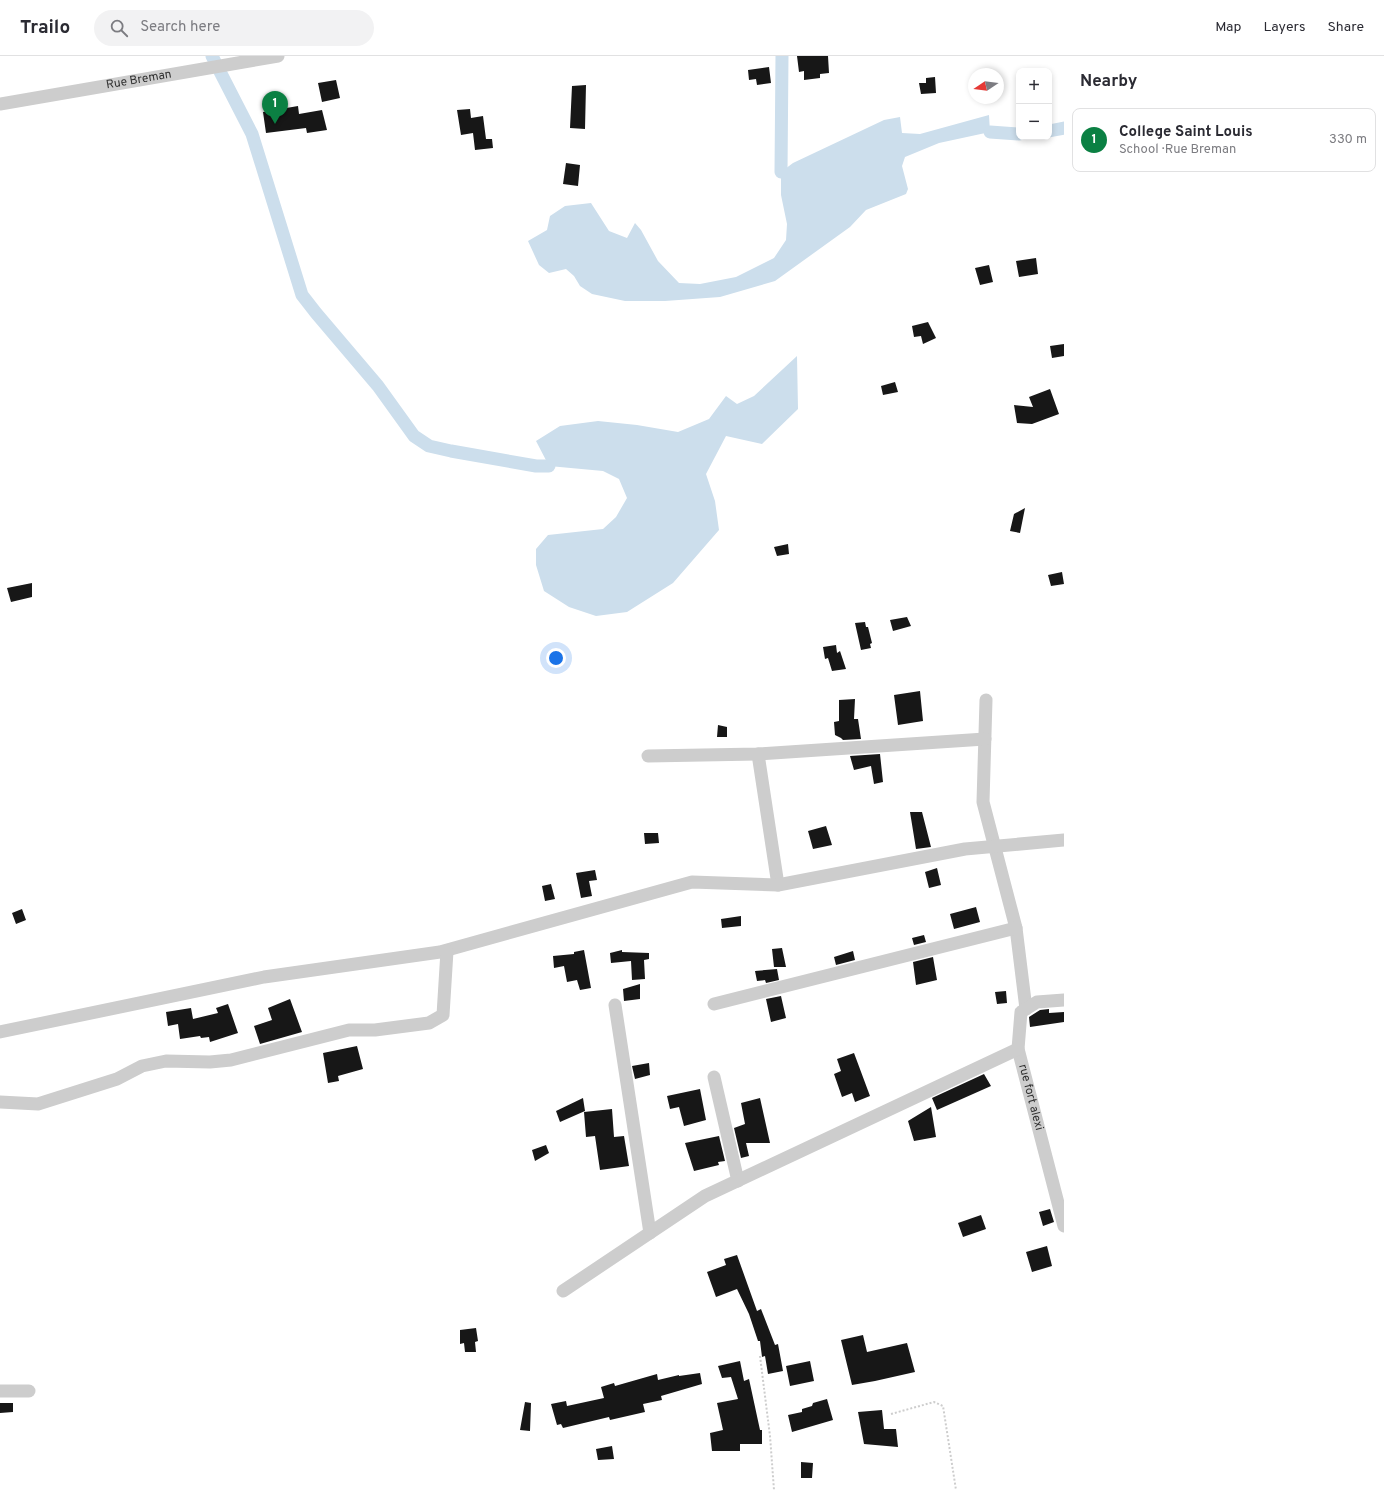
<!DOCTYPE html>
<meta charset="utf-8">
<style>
:root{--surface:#fff;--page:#f2f2f3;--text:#2b2b33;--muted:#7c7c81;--line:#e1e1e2;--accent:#0b8043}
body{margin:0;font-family:Overpass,sans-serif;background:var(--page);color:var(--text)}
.controls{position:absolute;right:12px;top:12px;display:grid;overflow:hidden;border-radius:8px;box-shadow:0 2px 6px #0003}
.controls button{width:36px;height:36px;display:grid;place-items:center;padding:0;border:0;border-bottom:1px solid var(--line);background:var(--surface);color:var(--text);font:20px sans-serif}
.compass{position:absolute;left:968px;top:12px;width:36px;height:36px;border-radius:50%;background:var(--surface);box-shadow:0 2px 6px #0003;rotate:257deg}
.you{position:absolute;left:556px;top:602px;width:14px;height:14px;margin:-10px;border:3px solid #fff;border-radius:50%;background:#1a73e8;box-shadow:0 0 0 6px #1a73e833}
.badge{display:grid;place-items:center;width:26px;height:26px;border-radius:50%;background:var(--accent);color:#fff;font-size:13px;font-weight:700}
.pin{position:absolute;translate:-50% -33px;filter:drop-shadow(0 1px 2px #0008)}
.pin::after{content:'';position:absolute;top:21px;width:14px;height:12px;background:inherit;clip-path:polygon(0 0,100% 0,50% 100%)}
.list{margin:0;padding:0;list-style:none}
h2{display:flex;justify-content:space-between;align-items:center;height:52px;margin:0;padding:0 16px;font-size:17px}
h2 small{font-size:13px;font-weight:400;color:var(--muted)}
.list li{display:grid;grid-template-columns:26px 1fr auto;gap:12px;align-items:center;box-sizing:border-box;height:64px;margin:0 8px 8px;padding:0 8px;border:1px solid var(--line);border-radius:8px}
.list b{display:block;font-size:15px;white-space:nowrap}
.list p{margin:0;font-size:13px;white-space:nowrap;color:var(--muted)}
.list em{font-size:13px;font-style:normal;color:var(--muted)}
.icon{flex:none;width:22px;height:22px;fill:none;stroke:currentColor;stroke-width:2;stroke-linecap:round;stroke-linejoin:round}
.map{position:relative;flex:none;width:1064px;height:1434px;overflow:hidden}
header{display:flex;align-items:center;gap:24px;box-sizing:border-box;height:56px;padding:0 20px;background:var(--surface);border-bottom:1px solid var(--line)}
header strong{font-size:19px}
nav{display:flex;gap:22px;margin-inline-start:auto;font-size:14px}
.search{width:280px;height:36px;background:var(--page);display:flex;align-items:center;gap:10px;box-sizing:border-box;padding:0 14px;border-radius:22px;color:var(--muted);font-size:15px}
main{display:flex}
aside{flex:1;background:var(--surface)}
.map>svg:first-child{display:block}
</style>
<header>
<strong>Trailo</strong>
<div class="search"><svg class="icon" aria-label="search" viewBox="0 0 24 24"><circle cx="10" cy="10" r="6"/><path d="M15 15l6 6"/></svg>Search here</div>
<nav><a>Map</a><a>Layers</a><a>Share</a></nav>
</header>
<main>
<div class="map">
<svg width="1064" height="1434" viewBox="0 0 1064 1434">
<rect width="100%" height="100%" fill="#fff"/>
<path fill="#ccdeec" d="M 989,59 L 990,76 L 939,87 L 905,101 L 902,110 L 908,133 L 906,138 L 866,154 L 850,171 L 775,225 L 720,241 L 665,245 L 625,245 L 592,238 L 580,230 L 574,220 L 566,213 L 549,217 L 539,209 L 528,185 L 547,174 L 550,160 L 565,150 L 591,147 L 609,175 L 627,182 L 635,167 L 641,174 L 658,205 L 679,227 L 700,228 L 736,221 L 774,202 L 786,184 L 787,168 L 781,139 L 781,116 L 793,107 L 884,64 L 900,61 L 902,77 L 920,78 Z
M 797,300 L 798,353 L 762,388 L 726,380 L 706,418 L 715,445 L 719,474 L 673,527 L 627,556 L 596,560 L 569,551 L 544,535 L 536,509 L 536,493 L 548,479 L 603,473 L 616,461 L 627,442 L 619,423 L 603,415 L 549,410 L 536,385 L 560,370 L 598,365 L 637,369 L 678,376 L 709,363 L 726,340 L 737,348 L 754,340 Z"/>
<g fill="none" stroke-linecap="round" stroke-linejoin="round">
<path stroke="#ccdeec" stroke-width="13" d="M 212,0 L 252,78 L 302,239 L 316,257 L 378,330 L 414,380 L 429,390 L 451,395 L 536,410 L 549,410
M 1049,75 L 1064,72
M 990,76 L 1019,78
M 781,116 L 782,0"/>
</g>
<path fill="#171717" d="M 797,0 L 828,0 L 829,17 L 820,18 L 820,22 L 804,24 L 804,15 L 799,16 Z
M 769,11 L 771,27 L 757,29 L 756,23 L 749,24 L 748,14 Z
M 935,21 L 936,37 L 921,38 L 919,27 L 926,27 L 926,22 Z
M 336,24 L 340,42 L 322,46 L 318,27 Z
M 586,29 L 585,73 L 570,72 L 572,30 Z
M 298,50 L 299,58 L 322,54 L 327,74 L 307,77 L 306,72 L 266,77 L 263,56 Z
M 470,53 L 471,62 L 483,60 L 486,83 L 492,83 L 493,92 L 475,94 L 473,77 L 461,79 L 457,54 Z
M 566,107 L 580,109 L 578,130 L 563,128 Z
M 1036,202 L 1038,218 L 1019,221 L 1016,205 Z
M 989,209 L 993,226 L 980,229 L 975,212 Z
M 928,266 L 936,282 L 923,288 L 921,280 L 914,281 L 912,270 Z
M 1064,288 L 1064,300 L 1052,302 L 1050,290 Z
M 895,326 L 898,336 L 883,339 L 881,330 Z
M 1050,333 L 1059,358 L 1032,368 L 1017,367 L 1014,349 L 1033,351 L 1029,341 Z
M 1025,452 L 1020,477 L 1010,475 L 1014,458 Z
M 788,488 L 789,498 L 777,500 L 774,491 Z
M 1062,516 L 1064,528 L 1051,530 L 1048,519 Z
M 32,527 L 32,541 L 11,546 L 7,532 Z
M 907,561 L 911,570 L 893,575 L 890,564 Z
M 865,566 L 866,571 L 868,571 L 872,587 L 870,588 L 871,592 L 861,594 L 855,567 Z
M 836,589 L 837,597 L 840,595 L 846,613 L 832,615 L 828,602 L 825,603 L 823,591 Z
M 920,635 L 923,665 L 898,669 L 894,639 Z
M 855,643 L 854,663 L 858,663 L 861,683 L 843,684 L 841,682 L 835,679 L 834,666 L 839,665 L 839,644 Z
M 718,669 L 727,671 L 727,681 L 717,681 Z
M 880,698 L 883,726 L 874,728 L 871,710 L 854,714 L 850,700 Z
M 910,756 L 922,756 L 931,791 L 916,793 Z
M 826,770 L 832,789 L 813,793 L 808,775 Z
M 644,777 L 658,777 L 659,787 L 645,788 Z
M 937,812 L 941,829 L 929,832 L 925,816 Z
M 595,814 L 597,824 L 589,825 L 592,840 L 581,842 L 576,817 Z
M 551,828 L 555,843 L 545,845 L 542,830 Z
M 976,851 L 980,866 L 954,873 L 950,858 Z
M 22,853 L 26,864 L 16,868 L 12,857 Z
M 741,860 L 741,870 L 722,872 L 721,863 Z
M 924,879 L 926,886 L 914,889 L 912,882 Z
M 782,892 L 786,911 L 774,911 L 772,893 Z
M 584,894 L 591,932 L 580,934 L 577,924 L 567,926 L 564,910 L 554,912 L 553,900 L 574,898 L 574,896 Z
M 622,894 L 622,896 L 649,897 L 649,903 L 644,904 L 645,923 L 632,924 L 631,905 L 611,907 L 610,897 Z
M 853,895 L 855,904 L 836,909 L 834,901 Z
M 933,901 L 937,924 L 916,929 L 913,906 Z
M 777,913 L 779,924 L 766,927 L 765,924 L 757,925 L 755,915 Z
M 640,928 L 640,943 L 624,945 L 623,933 Z
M 1006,935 L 1007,947 L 997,948 L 995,936 Z
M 781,940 L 786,962 L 771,966 L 766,943 Z
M 290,943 L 302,976 L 260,988 L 254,970 L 272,964 L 268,952 Z
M 228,948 L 238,977 L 210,986 L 209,981 L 201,982 L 200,980 L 180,983 L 178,968 L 168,970 L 166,956 L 191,952 L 193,963 L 218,957 L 216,952 Z
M 1049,953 L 1049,957 L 1064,956 L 1064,966 L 1030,971 L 1029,961 L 1040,954 Z
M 357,990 L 363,1013 L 338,1020 L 339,1025 L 328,1027 L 323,997 Z
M 854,997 L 870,1040 L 855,1046 L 852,1037 L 842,1041 L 834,1018 L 841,1015 L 837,1003 Z
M 649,1007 L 650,1019 L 635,1023 L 632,1010 Z
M 984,1018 L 991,1030 L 937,1054 L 932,1042 Z
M 700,1033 L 706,1064 L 684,1070 L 679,1051 L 670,1053 L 667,1040 Z
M 583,1042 L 585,1055 L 560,1066 L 556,1055 Z
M 760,1042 L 770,1087 L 746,1087 L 749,1100 L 741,1102 L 734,1072 L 745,1068 L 741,1047 Z
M 931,1051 L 936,1081 L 914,1085 L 908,1065 Z
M 612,1053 L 614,1081 L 624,1080 L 629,1110 L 600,1114 L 595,1080 L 586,1081 L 584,1056 Z
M 719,1080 L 725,1105 L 718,1106 L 719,1109 L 694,1115 L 685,1087 Z
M 546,1089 L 549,1097 L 535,1105 L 532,1094 Z
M 1050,1153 L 1054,1166 L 1043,1170 L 1039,1156 Z
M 981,1159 L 986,1173 L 963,1181 L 958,1167 Z
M 1047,1190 L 1052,1210 L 1032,1216 L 1026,1196 Z
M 737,1199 L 757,1255 L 761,1253 L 775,1289 L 778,1288 L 783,1315 L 768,1318 L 765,1300 L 762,1301 L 760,1285 L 758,1285 L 749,1258 L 737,1233 L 716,1241 L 707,1216 L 726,1209 L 724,1203 Z
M 476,1272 L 478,1285 L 475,1286 L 476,1296 L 465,1296 L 464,1287 L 460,1288 L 460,1274 Z
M 863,1279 L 867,1296 L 907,1287 L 915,1316 L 875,1325 L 852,1329 L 841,1284 Z
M 740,1305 L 744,1325 L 749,1323 L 760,1374 L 762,1374 L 762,1388 L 740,1388 L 740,1395 L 712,1395 L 710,1377 L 723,1374 L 717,1347 L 738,1343 L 731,1321 L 722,1322 L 718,1310 Z
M 810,1305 L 814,1325 L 790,1330 L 786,1310 Z
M 700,1317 L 702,1328 L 661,1340 L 662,1344 L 643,1348 L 645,1356 L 610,1364 L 609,1361 L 563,1372 L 561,1368 L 557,1369 L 551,1348 L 566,1345 L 567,1350 L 604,1342 L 601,1331 L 614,1327 L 615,1330 L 657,1318 L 658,1324 L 679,1319 L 679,1320 Z
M 827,1343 L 833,1364 L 792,1376 L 788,1359 L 802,1356 L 802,1353 L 812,1350 L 813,1347 Z
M 525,1346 L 531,1347 L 530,1375 L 520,1374 Z
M 0,1347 L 13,1347 L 13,1356 L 0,1357 Z
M 882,1354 L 884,1373 L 896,1373 L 898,1391 L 864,1388 L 858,1356 Z
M 612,1390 L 614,1403 L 598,1404 L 596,1393 Z
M 801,1406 L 813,1407 L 812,1422 L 801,1422 Z"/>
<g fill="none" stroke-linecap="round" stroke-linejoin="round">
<path stroke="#cdcdcd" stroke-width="2" stroke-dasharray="2 2" stroke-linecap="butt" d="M 760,1300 L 770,1380 L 774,1434
M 891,1358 L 934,1346 L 943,1350 L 956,1434"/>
<g stroke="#cdcdcd" stroke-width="13">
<path id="s1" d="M 0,48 L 278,0"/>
<path d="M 986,644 L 983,746 L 1016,872 L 1026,953"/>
<path d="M 758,698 L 778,829"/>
<path d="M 648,700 L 758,698 L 985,683"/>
<path id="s2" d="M 1064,944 L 1037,946 L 1021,956 L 1018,993 L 1064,1170"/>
<path d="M 714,948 L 1016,872"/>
<path d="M 615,949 L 650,1177"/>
<path d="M 0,976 L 264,921 L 440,896 L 692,826 L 778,829 L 965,793 L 1064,784"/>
<path d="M 714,1021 L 738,1125"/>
<path d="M 0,1046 L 38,1048 L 117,1023 L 142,1010 L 166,1005 L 210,1006 L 231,1004 L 349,974 L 375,974 L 429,967 L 443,959 L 447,895"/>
<path d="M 563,1235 L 705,1140 L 1018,993"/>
<path d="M 0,1335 L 29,1335"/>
</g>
</g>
<g text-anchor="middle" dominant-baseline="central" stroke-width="4" stroke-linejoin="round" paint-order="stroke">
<g font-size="12" fill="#303030" stroke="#fff">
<text stroke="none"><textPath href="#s1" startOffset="141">Rue Breman</textPath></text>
<text stroke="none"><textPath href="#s2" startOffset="133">rue fort alexi</textPath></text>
</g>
</g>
</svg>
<div class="controls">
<button>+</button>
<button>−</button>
</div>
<svg class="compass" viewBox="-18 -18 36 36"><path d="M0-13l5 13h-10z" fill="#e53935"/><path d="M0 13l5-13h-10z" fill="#7c7c81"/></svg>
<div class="you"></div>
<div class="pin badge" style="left:275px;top:68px">1</div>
</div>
<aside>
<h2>Nearby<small></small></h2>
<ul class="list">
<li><span class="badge">1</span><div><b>College Saint Louis</b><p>School · Rue Breman</p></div><em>330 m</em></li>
</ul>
</aside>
</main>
